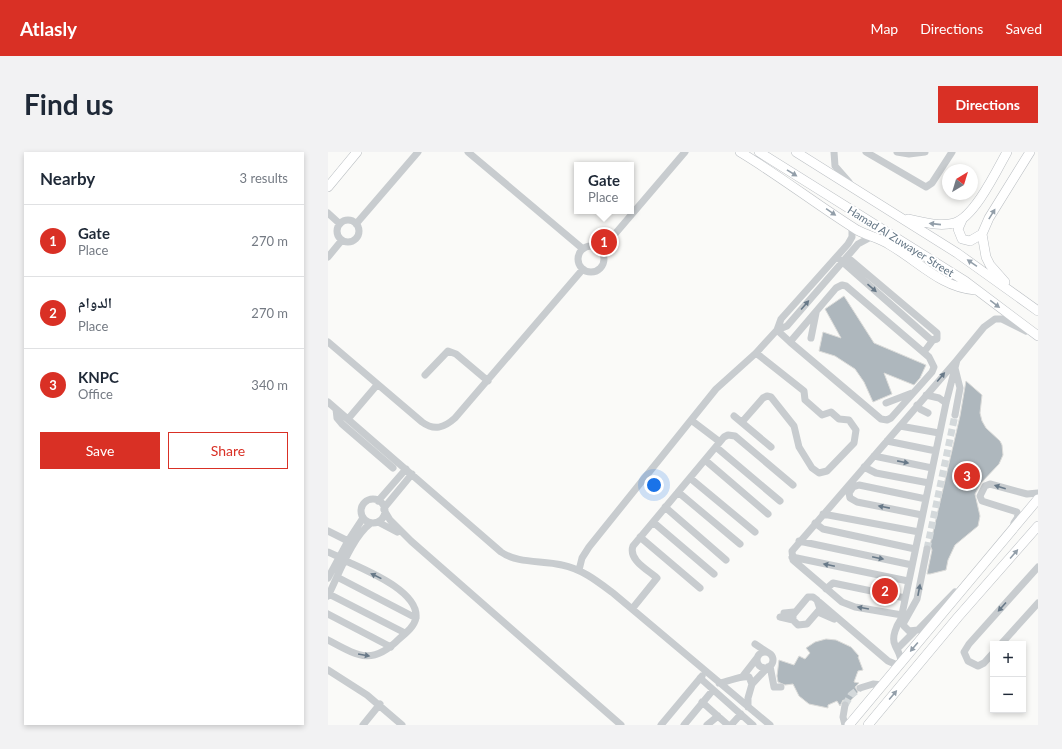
<!DOCTYPE html>
<meta charset="utf-8">
<style>
:root{--surface:#fff;--page:#f2f2f3;--text:#1f2937;--muted:#747a83;--line:#e0e1e3;--accent:#d93025}
body{margin:0;font-family:Lato,"Noto Naskh Arabic",sans-serif;background:var(--page);color:var(--text)}
.controls{position:absolute;right:12px;bottom:12px;display:grid;overflow:hidden;border-radius:0px;box-shadow:0 2px 6px #0003}
.controls button{width:36px;height:36px;display:grid;place-items:center;padding:0;border:0;border-bottom:1px solid var(--line);background:var(--surface);color:var(--text);font:20px sans-serif}
.compass{position:absolute;left:614px;top:12px;width:36px;height:36px;border-radius:50%;background:var(--surface);box-shadow:0 2px 6px #0003;rotate:38deg}
.you{position:absolute;left:326px;top:333px;width:14px;height:14px;margin:-10px;border:3px solid #fff;border-radius:50%;background:#1a73e8;box-shadow:0 0 0 6px #1a73e833}
.badge{display:grid;place-items:center;width:26px;height:26px;border-radius:50%;background:var(--accent);color:#fff;font-size:13px;font-weight:700}
.pin{position:absolute;translate:-50% -50%;border:2px solid #fff;box-shadow:0 1px 4px #0006}
.popup{position:absolute;left:246px;top:10px;width:60px;height:52px;box-sizing:border-box;display:grid;place-content:center;border-radius:0px;background:var(--surface);filter:drop-shadow(0 1px 3px #0005);font-size:13px;white-space:nowrap;color:var(--muted)}
.popup b{font-size:15px;color:var(--text)}
.popup::after{content:'';position:absolute;left:50%;top:100%;margin-left:-8px;border:8px solid transparent;border-top-color:var(--surface)}
.list{margin:0;padding:0;list-style:none}
h2{display:flex;justify-content:space-between;align-items:center;height:52px;margin:0;padding:0 16px;font-size:17px}
h2 small{font-size:13px;font-weight:400;color:var(--muted)}
.list li{display:grid;grid-template-columns:26px 1fr auto;gap:12px;align-items:center;box-sizing:border-box;height:72px;padding:0 16px;border-top:1px solid var(--line)}
.list b{display:block;font-size:15px;white-space:nowrap}
.list p{margin:0;font-size:13px;white-space:nowrap;color:var(--muted)}
.list em{font-size:13px;font-style:normal;color:var(--muted)}
.actions{display:flex;gap:8px;padding:12px 16px}
.actions a{flex:1;padding:9px 0;border:1px solid var(--accent);border-radius:0px;text-align:center;font-size:14px;color:var(--accent)}
.actions .main{background:var(--accent);color:#fff}
.map{position:relative;flex:none;width:710px;height:573px;overflow:hidden;border-radius:0px}
header{display:flex;align-items:center;gap:24px;box-sizing:border-box;height:56px;padding:0 20px;background:var(--accent);color:#fff}
header strong{font-size:19px}
nav{display:flex;gap:22px;margin-inline-start:auto;font-size:14px}
.intro{display:flex;align-items:center;justify-content:space-between;box-sizing:border-box;height:96px;padding:0 24px}
h1{margin:0;font-size:28px}
.button{padding:10px 18px;border-radius:0px;background:var(--accent);color:#fff;font-size:14px;font-weight:700}
main{display:flex;gap:24px;padding:0 24px}
aside{flex:1;background:var(--surface);border-radius:0px;box-shadow:0 2px 6px #0003}
.map>svg:first-child{display:block}
</style>
<header>
<strong>Atlasly</strong>
<nav><a>Map</a><a>Directions</a><a>Saved</a></nav>
</header>
<div class="intro"><h1>Find us</h1><a class="button">Directions</a></div>
<main>
<aside>
<h2>Nearby<small>3 results</small></h2>
<ul class="list">
<li><span class="badge">1</span><div><b>Gate</b><p>Place</p></div><em>270 m</em></li>
<li><span class="badge">2</span><div><b>الدوام</b><p>Place</p></div><em>270 m</em></li>
<li><span class="badge">3</span><div><b>KNPC</b><p>Office</p></div><em>340 m</em></li>
</ul>
<div class="actions"><a class="main">Save</a><a>Share</a></div>
</aside>
<div class="map">
<svg width="710" height="573" viewBox="0 0 710 573">
<rect width="100%" height="100%" fill="#fafaf8"/>
<path fill="#aeb7bd" stroke="#dcdcda" d="M 274,83 L 277,86 L 277,93 L 282,94 L 279,98 L 268,89 Z
M 516,144 L 546,191 L 598,213 L 592,226 L 586,233 L 556,221 L 564,242 L 545,250 L 536,230 L 527,217 L 507,204 L 491,199 L 495,180 L 513,186 L 497,157 Z
M 638,229 L 654,243 L 652,261 L 654,269 L 658,276 L 672,289 L 674,293 L 675,303 L 671,312 L 653,331 L 647,342 L 652,364 L 650,374 L 627,393 L 620,408 L 618,418 L 602,422 L 599,422 L 604,398 L 602,393 L 632,264 Z
M 498,487 L 508,488 L 523,495 L 531,504 L 530,505 L 535,518 L 530,519 L 526,530 L 531,531 L 527,535 L 530,540 L 524,547 L 521,550 L 515,548 L 512,554 L 509,549 L 500,553 L 500,556 L 481,552 L 471,544 L 465,532 L 457,533 L 450,530 L 449,524 L 451,508 L 466,513 L 471,504 L 477,507 L 482,501 L 478,496 L 487,490 Z"/>
<g fill="none" stroke-linecap="round" stroke-linejoin="round">
<path stroke="#d4d9db" stroke-width="7" stroke-dasharray="7 3.5" stroke-linecap="butt" d="M 272,92 L 277,86
M 276,96 L 281,89
M 599,397 L 627,263
M 517,553 L 523,543 L 532,536"/>
<defs>
<path id="major" d="M 412,0 C 452,24 489,53 529,78 C 540,84 552,86 562,93 C 590,109 614,136 647,138
M 431,0 L 637,129 L 710,184
M 468,0 L 629,101 L 710,159
M 0,35 L 29,0
M 580,67 C 595,70 611,75 626,71 C 646,66 669,18 679,0
M 634,68 L 630,77 L 634,87 L 642,89 L 654,82
M 677,130 L 662,113 L 658,105 L 654,82 L 661,66 L 702,0
M 521,573 L 710,347
M 540,573 L 630,465 L 710,374"/>
</defs>
<use href="#major" stroke="#bbbfc3" stroke-width="10"/>
<path stroke="#c8cccf" stroke-width="7" d="M 140,0 L 255,97
M 506,0 L 507,14 L 521,30
M 538,0 L 598,35 L 604,31 L 624,0
M 569,0 L 581,2 L 597,0
M 0,61 L 12,72
M9 79a11 11 0 1 1 22 0a11 11 0 1 1-22 0Z
M 28,72 L 90,0
M 281,89 L 357,0
M250 107a13 13 0 1 1 26 0a13 13 0 1 1-26 0Z
M 0,105 L 14,88
M 509,105 L 602,187 L 605,188 L 609,187 L 609,181 L 519,105
M 449,178 L 462,190 L 553,267 L 559,268 L 563,266 L 604,220 L 606,215 L 601,205 L 518,134 L 514,133 L 508,136 L 462,190
M 449,178 L 459,174 L 530,92 L 543,85
M 483,186 L 488,161
M 0,190 L 94,270 C 106,279 116,276 127,266 L 255,117
M 596,200 L 605,188
M 627,216 L 632,236 L 627,263
M 97,223 L 120,199 L 128,202 L 160,229
M 598,243 L 611,246 L 618,251
M 0,250 L 173,400 C 190,412 214,408 234,413 C 254,417 269,429 285,441 L 442,573
M 558,251 L 584,241
M 589,253 L 592,257 L 600,261
M 8,257 L 9,266 L 14,272 L 65,316
M 406,264 L 443,295
M 20,267 L 49,233
M 363,268 L 392,290
M 414,270 L 435,246 L 439,244 L 443,245 L 466,274 L 471,295 L 484,316 L 491,321 L 499,319 L 526,291 L 528,278 L 521,268 L 511,267 L 503,260 L 494,263 L 477,248 L 476,239 L 428,201
M 572,274 L 611,281
M 559,289 L 608,299
M 388,295 L 452,349
M 546,304 L 604,316
M 377,308 L 440,362
M 536,315 L 548,321 L 601,331
M 362,326 L 427,380
M 350,340 L 412,392
M33 359a12 12 0 1 1 24 0a12 12 0 1 1-24 0Z
M 50,349 L 78,317
M 337,355 L 398,408
M 56,356 L 84,322
M 56,358 L 62,368 L 83,389 L 293,573
M 495,362 L 591,380
M 594,363 L 529,350 L 522,346 L 521,341 L 525,335 L 531,333 L 598,347
M 50,370 L 69,380
M 325,370 L 386,422
M 487,371 L 495,377 L 587,397
M 686,371 L 690,365 L 689,360 L 654,349 L 652,344 L 657,334 L 662,332 L 699,342 L 710,341
M 0,379 L 20,389
M 312,385 L 372,436
M 471,389 L 584,413
M 0,400 L 11,405
M 464,405 L 580,429
M 251,418 L 254,406 L 261,395 L 388,237 L 428,201 L 449,178 L 453,167 L 520,92 L 524,85 L 524,74
M 9,425 L 88,466
M 0,426 L 20,389 L 35,366
M 498,437 L 505,431 L 577,446
M 1,442 L 77,481
M 0,444 C 11,422 24,385 43,371
M 480,445 L 485,445 L 489,448 L 492,457 L 479,472 L 470,473 L 465,468 L 465,463 Z
M 491,450 L 560,509 L 567,512 L 573,511 C 573,503 570,500 567,493 C 563,485 569,473 573,467 L 618,251 L 629,208 L 656,175 L 667,167 L 674,167 L 698,179
M 304,457 L 329,426 C 320,418 300,408 305,394 L 396,285 L 400,283 L 407,284 L 465,333
M 490,460 L 506,467
M 456,461 L 466,460
M 0,462 L 63,495
M 574,463 L 527,455 L 514,450 L 465,408 L 464,399 L 629,208
M 452,465 L 465,468
M 573,467 L 576,474 L 581,479 L 590,478 L 627,440
M 575,472 L 589,447 L 599,397
M 0,488 C 30,504 44,514 71,487 C 78,481 86,475 88,466 C 91,439 37,418 18,409
M 427,492 L 439,500
M 673,492 L 710,451
M 570,496 L 586,480
M429 508a8 8 0 1 1 16 0a8 8 0 1 1-16 0Z
M 665,501 L 656,511 L 650,514 L 640,509 L 636,500 L 641,492 L 710,415
M 442,514 L 446,535 L 453,535
M 0,518 L 39,543 L 74,573
M 415,524 L 429,506
M 372,526 L 425,573
M 391,531 C 400,530 413,523 421,525 L 424,532 L 420,546 L 420,555
M 424,532 L 440,515
M 532,536 L 545,532 L 555,533
M 374,550 L 400,573
M 35,573 L 52,552
M 333,573 L 374,524
M 356,573 L 385,538
M 379,573 L 390,564
M 403,573 L 413,562
M 517,573 L 515,565 L 517,553"/>
<use href="#major" stroke="#fff" stroke-width="9"/>
</g>
<defs><path id="oneway-solid" d="M-6-.8H1V-3.2L6.5 0L1 3.2V.8H-6Z"/></defs>
<g fill="#929ea9">
<use href="#oneway-solid" transform="translate(464 21) rotate(32)"/>
<use href="#oneway-solid" transform="translate(503 60) rotate(35)"/>
<use href="#oneway-solid" transform="translate(664 62) rotate(-58)"/>
<use href="#oneway-solid" transform="translate(607 72) rotate(-174)"/>
<use href="#oneway-solid" transform="translate(644 111) rotate(-146)"/>
<use href="#oneway-solid" transform="translate(667 152) rotate(37)"/>
<use href="#oneway-solid" transform="translate(686 402) rotate(-49)"/>
<use href="#oneway-solid" transform="translate(586 495) rotate(130)"/>
<use href="#oneway-solid" transform="translate(565 543) rotate(-50)"/>
</g>
<g fill="#687988">
<use href="#oneway-solid" transform="translate(544 136) rotate(41)"/>
<use href="#oneway-solid" transform="translate(477 153) rotate(-49)"/>
<use href="#oneway-solid" transform="translate(613 225) rotate(-50)"/>
<use href="#oneway-solid" transform="translate(575 310) rotate(11)"/>
<use href="#oneway-solid" transform="translate(672 335) rotate(-163)"/>
<use href="#oneway-solid" transform="translate(556 355) rotate(-169)"/>
<use href="#oneway-solid" transform="translate(550 406) rotate(12)"/>
<use href="#oneway-solid" transform="translate(501 413) rotate(-168)"/>
<use href="#oneway-solid" transform="translate(48 424) rotate(-154)"/>
<use href="#oneway-solid" transform="translate(591 438) rotate(-79)"/>
<use href="#oneway-solid" transform="translate(674 455) rotate(132)"/>
<use href="#oneway-solid" transform="translate(535 456) rotate(-170)"/>
<use href="#oneway-solid" transform="translate(36 503) rotate(10)"/>
</g>
<g text-anchor="middle" dominant-baseline="central" stroke-width="4" stroke-linejoin="round" paint-order="stroke">
<g font-size="11" fill="#637584" stroke="#fff">
<text transform="translate(573 89) rotate(32)">Hamad Al Zuwayer Street</text>
</g>
</g>
</svg>
<div class="controls">
<button>+</button>
<button>−</button>
</div>
<svg class="compass" viewBox="-18 -18 36 36"><path d="M0-13l5 13h-10z" fill="#e53935"/><path d="M0 13l5-13h-10z" fill="#747a83"/></svg>
<div class="you"></div>
<div class="pin badge" style="left:276px;top:90px">1</div>
<div class="popup"><b>Gate</b>Place</div>
<div class="pin badge" style="left:557px;top:439px">2</div>
<div class="pin badge" style="left:639px;top:324px">3</div>
</div>
</main>
